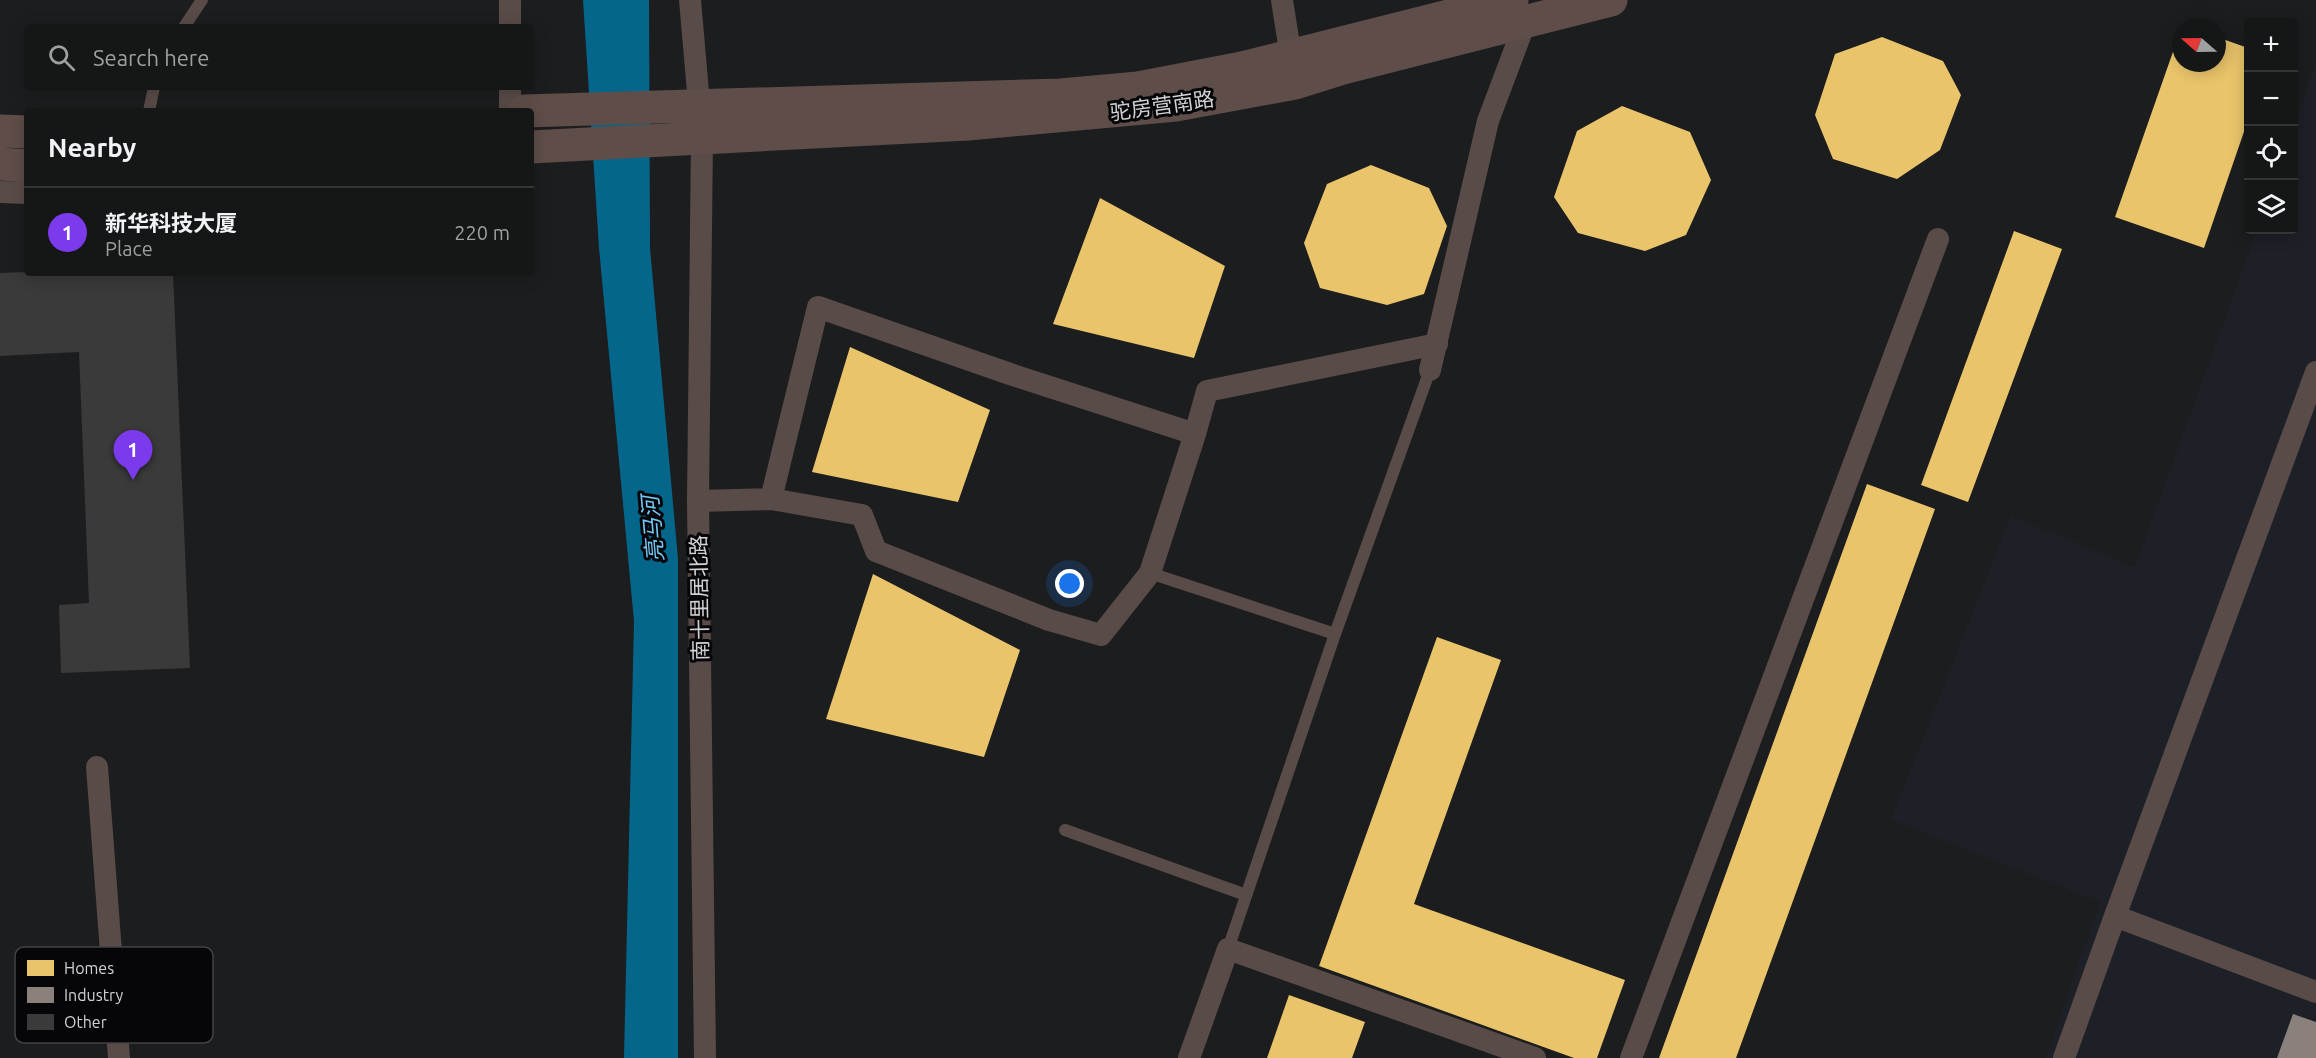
<!DOCTYPE html>
<meta charset="utf-8">
<style>
:root{--surface:#151616;--page:#222323;--text:#f1f3f6;--muted:#9d9fa1;--line:#343535;--accent:#7c3aed}
body{margin:0;font-family:Ubuntu,"Noto Sans SC",sans-serif;background:var(--page);color:var(--text)}
.controls{position:absolute;right:18px;top:18px;display:grid;overflow:hidden;border-radius:6px;box-shadow:0 3px 15px #0003}
.controls button{width:54px;height:54px;display:grid;place-items:center;padding:0;border:0;border-bottom:2px solid var(--line);background:var(--surface);color:var(--text);font:30px sans-serif}
.compass{position:absolute;left:2172px;top:18px;width:54px;height:54px;border-radius:50%;background:var(--surface);box-shadow:0 3px 15px #0003;rotate:290deg}
.you{position:absolute;left:1070px;top:584px;width:21px;height:21px;margin:-15px;border:4px solid #fff;border-radius:50%;background:#1a73e8;box-shadow:0 0 0 9px #1a73e833}
.badge{display:grid;place-items:center;width:39px;height:39px;border-radius:50%;background:var(--accent);color:#fff;font-size:20px;font-weight:700}
.pin{position:absolute;translate:-50% -50px;filter:drop-shadow(0 2px 3px #0008)}
.pin::after{content:'';position:absolute;top:32px;width:21px;height:18px;background:inherit;clip-path:polygon(0 0,100% 0,50% 100%)}
.list{margin:0;padding:0;list-style:none}
h2{display:flex;justify-content:space-between;align-items:center;height:78px;margin:0;padding:0 24px;font-size:26px}
h2 small{font-size:20px;font-weight:400;color:var(--muted)}
.list li{display:grid;grid-template-columns:39px 1fr auto;gap:18px;align-items:center;box-sizing:border-box;height:90px;padding:0 24px;border-top:2px solid var(--line)}
.list b{display:block;font-size:22px;white-space:nowrap}
.list p{margin:0;font-size:20px;white-space:nowrap;color:var(--muted)}
.list em{font-size:20px;font-style:normal;color:var(--muted)}
.icon{flex:none;width:33px;height:33px;fill:none;stroke:currentColor;stroke-width:2;stroke-linecap:round;stroke-linejoin:round}
.map{position:relative;flex:none;width:2316px;height:1058px;overflow:hidden}
.search{position:absolute;background:var(--surface);box-shadow:0 3px 15px #0003;left:24px;top:24px;width:510px;height:66px;display:flex;align-items:center;gap:15px;box-sizing:border-box;padding:0 21px;border-radius:6px;color:var(--muted);font-size:22px}
.panel{position:absolute;background:var(--surface);box-shadow:0 3px 15px #0003;left:24px;top:108px;width:510px;height:168px;border-radius:6px}
.map>svg:first-child{display:block}
</style>
<div class="map">
<svg width="2316" height="1058" viewBox="0 0 2316 1058">
<rect width="100%" height="100%" fill="#1c1d1e"/>
<path fill="#1e2028" d="M 2316,61 L 2316,1058 L 2046,1058 L 2100,902 L 1891,819 L 2011,516 L 2135,567 L 2257,230 L 2294,230 L 2294,128 Z"/>
<path fill="#05668c" d="M 583,0 L 649,0 L 650,248 L 678,559 L 678,1058 L 624,1058 L 634,621 L 599,248 Z"/>
<path fill="#e9c46a" d="M 2181,29 L 2181,63 L 2217,63 L 2217,37 L 2248,48 L 2248,120 L 2204,248 L 2115,217 Z
M 1882,37 L 1943,61 L 1961,95 L 1940,150 L 1897,179 L 1833,159 L 1815,115 L 1835,54 Z
M 1622,106 L 1690,132 L 1711,180 L 1686,235 L 1645,251 L 1578,233 L 1554,197 L 1577,131 Z
M 1371,165 L 1429,188 L 1447,226 L 1424,294 L 1387,305 L 1320,288 L 1304,243 L 1327,184 Z
M 1100,198 L 1225,266 L 1194,358 L 1053,324 Z
M 2014,231 L 2062,249 L 1968,502 L 1921,485 Z
M 850,347 L 990,410 L 958,502 L 812,472 Z
M 1867,484 L 1935,509 L 1736,1058 L 1659,1058 Z
M 873,574 L 1020,650 L 984,757 L 826,719 Z
M 1437,637 L 1501,660 L 1414,904 L 1625,980 L 1597,1058 L 1574,1058 L 1319,966 Z
M 1289,995 L 1365,1022 L 1352,1058 L 1267,1058 Z"/>
<path fill="#8a817c" d="M 2293,1014 L 2316,1022 L 2316,1058 L 2277,1058 Z"/>
<path fill="#3b3a3a" d="M 27,272 L 173,273 L 190,668 L 61,673 L 59,605 L 89,603 L 79,352 L 0,356 L 0,273 Z"/>
<g fill="none" stroke-linecap="round" stroke-linejoin="round">
<path stroke="#594b48" stroke-width="12" d="M 184,27 L 202,0
M 149,111 L 154,87
M 1150,573 L 1335,634
M 1065,830 L 1246,895
M 1228,949 L 1335,634 L 1430,370"/>
<path stroke="#594b48" stroke-width="22" d="M 690,0 L 702,138 L 698,501 L 705,1058
M 1282,0 L 1293,70
M 510,27 L 510,0
M 510,111 L 510,87
M 0,192 L 27,193
M 1430,370 L 1488,121 L 1526,20
M 771,499 L 862,515 L 876,551 L 1049,620 L 1101,635 L 1150,573 L 1195,434
M 698,501 L 771,499 L 818,307 L 1010,374 L 1195,434 L 1207,391 L 1437,344
M 97,767 L 119,1058
M 2115,916 L 2316,992
M 1189,1058 L 1228,949 L 1535,1058
M 1631,1058 L 1938,239
M 2064,1058 L 2115,916 L 2316,372"/>
<path stroke="#5f4d49" stroke-width="33" d="M 524,111 L 1061,95 L 1138,88 L 1242,68 L 1512,0
M 0,131 L 27,132
M 531,147 L 968,124 L 1176,105 L 1295,83 L 1343,68 L 1611,0
M 0,164 L 27,166"/>
</g>
<g text-anchor="middle" dominant-baseline="central" stroke-width="6" stroke-linejoin="round" paint-order="stroke">
<g font-size="21" fill="#d2d2d5" stroke="#060608">
<text transform="translate(1162 105) rotate(-8)">驼房营南路</text>
<text transform="translate(699 598) rotate(-91)">南十里居北路</text>
</g>
<g font-size="22" font-style="italic" fill="#73caf9" stroke="#060608">
<text transform="translate(652 529) rotate(-95)">亮马河</text>
</g>
</g>
<rect x="15" y="947" width="198" height="96" rx="9" fill="#060608" stroke="#434346" stroke-width="1.5"/>
<rect x="27" y="960" width="27" height="16" fill="#e9c46a"/>
<rect x="27" y="987" width="27" height="16" fill="#8a817c"/>
<rect x="27" y="1014" width="27" height="16" fill="#3b3a3a"/>
<g font-size="16" fill="#d2d2d5">
<text x="64" y="974">Homes</text>
<text x="64" y="1001">Industry</text>
<text x="64" y="1028">Other</text>
</g>
</svg>
<div class="controls">
<button>+</button>
<button>−</button>
<button><svg class="icon" aria-label="locate" viewBox="0 0 24 24"><circle cx="12" cy="12" r="6"/><path d="M12 2v4M12 18v4M2 12h4M18 12h4"/></svg></button>
<button><svg class="icon" aria-label="layers" viewBox="0 0 24 24"><path d="M12 4l9 5-9 5-9-5zM3 14l9 5 9-5"/></svg></button>
</div>
<svg class="compass" viewBox="-18 -18 36 36"><path d="M0-13l5 13h-10z" fill="#e53935"/><path d="M0 13l5-13h-10z" fill="#9d9fa1"/></svg>
<div class="you"></div>
<div class="pin badge" style="left:133px;top:480px">1</div>
<div class="search"><svg class="icon" aria-label="search" viewBox="0 0 24 24"><circle cx="10" cy="10" r="6"/><path d="M15 15l6 6"/></svg>Search here</div>
<section class="panel">
<h2>Nearby<small></small></h2>
<ul class="list">
<li><span class="badge">1</span><div><b>新华科技大厦</b><p>Place</p></div><em>220 m</em></li>
</ul>
</section>
</div>
